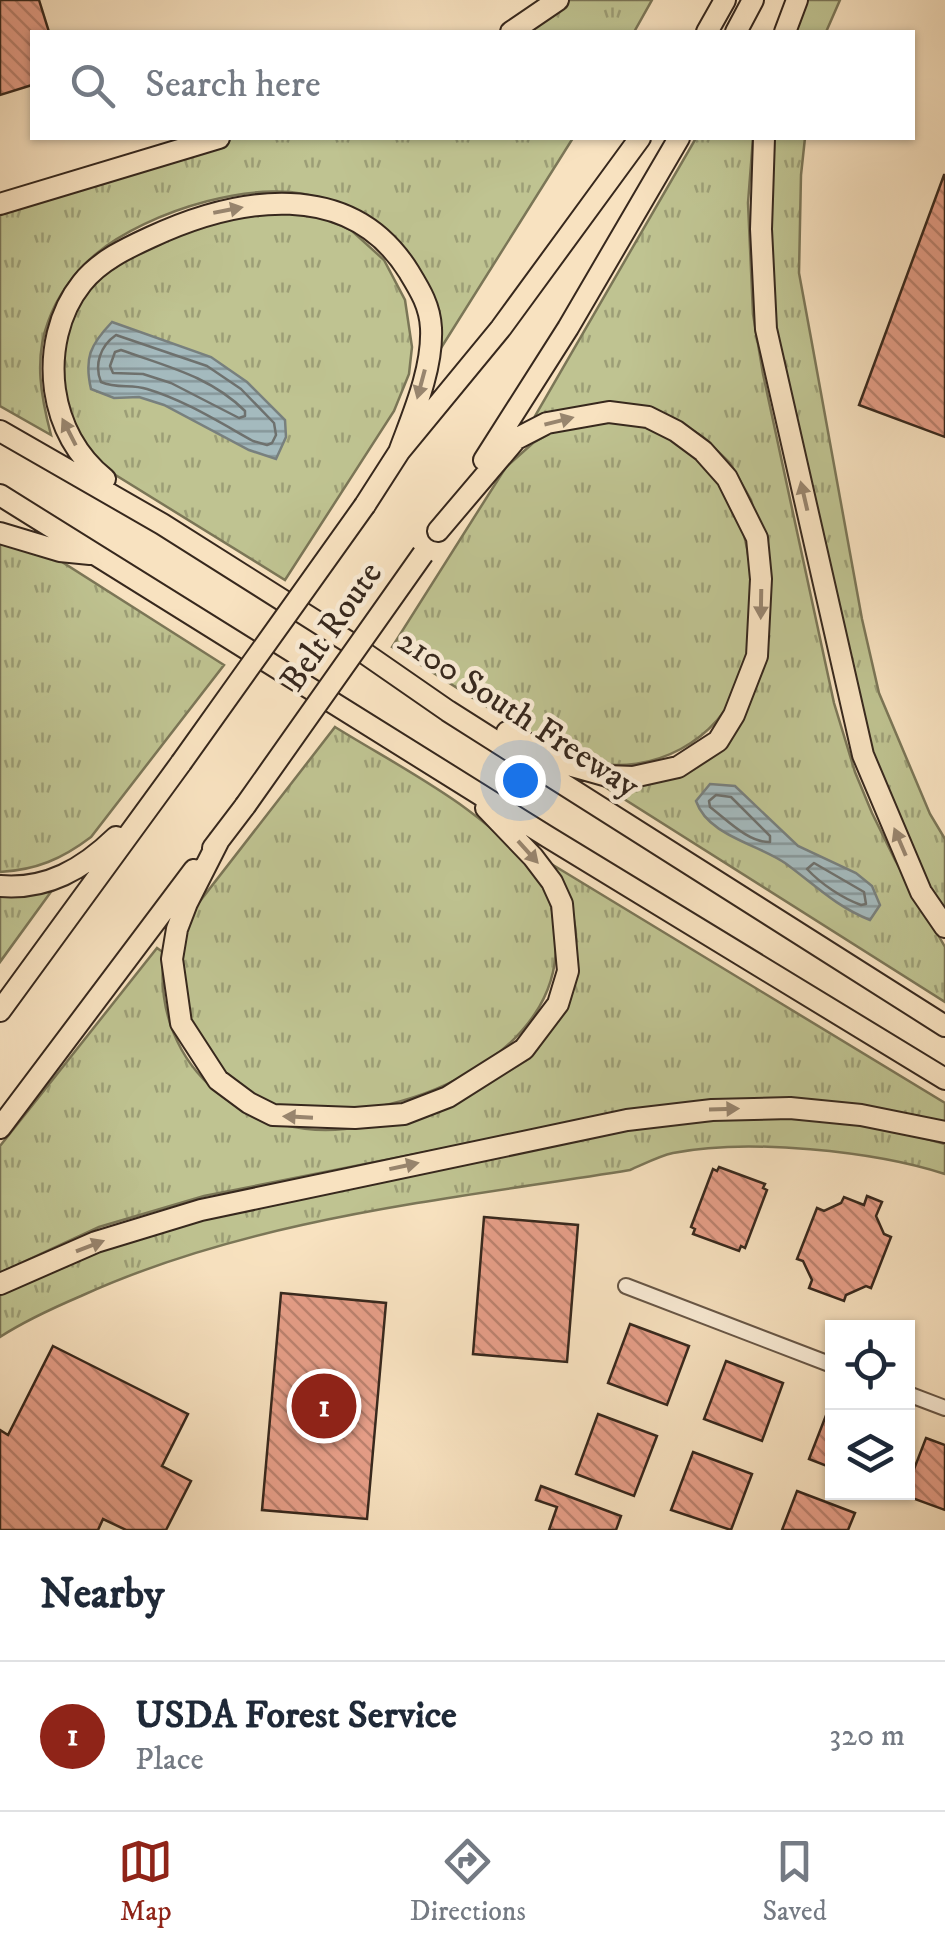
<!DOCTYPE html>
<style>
:root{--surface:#fff;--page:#f6f6f7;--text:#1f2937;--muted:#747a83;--line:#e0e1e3;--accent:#8f2418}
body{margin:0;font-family:"IM FELL DW Pica",serif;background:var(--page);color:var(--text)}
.controls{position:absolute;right:30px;bottom:30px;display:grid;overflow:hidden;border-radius:0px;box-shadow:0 2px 8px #0004}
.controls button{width:90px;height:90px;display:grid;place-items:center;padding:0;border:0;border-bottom:2px solid var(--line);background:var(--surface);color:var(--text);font:50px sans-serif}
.you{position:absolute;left:520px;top:780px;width:35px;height:35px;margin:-25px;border:8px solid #fff;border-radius:50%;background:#1a73e8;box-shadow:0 0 0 15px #1a73e833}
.badge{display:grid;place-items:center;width:65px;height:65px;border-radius:50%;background:var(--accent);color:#fff;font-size:32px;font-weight:700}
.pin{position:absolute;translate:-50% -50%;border:5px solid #fff;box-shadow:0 2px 10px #0006}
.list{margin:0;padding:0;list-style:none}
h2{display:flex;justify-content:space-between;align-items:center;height:130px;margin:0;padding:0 40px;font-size:42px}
h2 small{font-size:32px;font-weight:400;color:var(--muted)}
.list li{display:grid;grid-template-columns:65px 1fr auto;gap:30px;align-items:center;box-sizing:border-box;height:150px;padding:0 40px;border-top:2px solid var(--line)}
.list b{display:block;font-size:38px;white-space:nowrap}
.list p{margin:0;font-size:32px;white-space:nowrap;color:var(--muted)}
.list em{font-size:32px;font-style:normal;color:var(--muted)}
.icon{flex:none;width:55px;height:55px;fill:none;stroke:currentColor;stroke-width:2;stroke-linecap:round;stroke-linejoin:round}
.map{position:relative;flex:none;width:945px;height:1530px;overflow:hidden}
.search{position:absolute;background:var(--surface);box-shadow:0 2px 8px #0004;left:30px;right:30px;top:30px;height:110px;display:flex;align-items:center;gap:25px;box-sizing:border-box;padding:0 35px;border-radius:0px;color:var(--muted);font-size:38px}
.sheet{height:280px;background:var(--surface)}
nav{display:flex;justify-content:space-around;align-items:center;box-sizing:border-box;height:140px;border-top:2px solid var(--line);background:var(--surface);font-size:28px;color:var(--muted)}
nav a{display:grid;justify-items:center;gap:5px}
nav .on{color:var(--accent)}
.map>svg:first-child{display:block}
</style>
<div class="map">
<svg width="945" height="1530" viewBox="0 0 945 1530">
<defs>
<pattern id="grass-tufts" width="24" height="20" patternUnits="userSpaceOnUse" patternTransform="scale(2.5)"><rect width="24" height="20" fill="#bfc391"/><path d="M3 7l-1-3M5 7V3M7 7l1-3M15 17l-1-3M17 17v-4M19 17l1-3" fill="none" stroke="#9c9e76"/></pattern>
<pattern id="water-rules" width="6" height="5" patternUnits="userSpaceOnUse" patternTransform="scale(2.5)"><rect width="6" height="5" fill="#a4babe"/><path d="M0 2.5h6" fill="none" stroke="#86979a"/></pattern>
<pattern id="building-back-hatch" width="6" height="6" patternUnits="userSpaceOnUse" patternTransform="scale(2.5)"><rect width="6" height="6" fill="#e79f89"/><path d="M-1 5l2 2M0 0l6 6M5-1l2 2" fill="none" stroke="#bc826f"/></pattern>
</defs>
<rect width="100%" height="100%" fill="#f8e2c0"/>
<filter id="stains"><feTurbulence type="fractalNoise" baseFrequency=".002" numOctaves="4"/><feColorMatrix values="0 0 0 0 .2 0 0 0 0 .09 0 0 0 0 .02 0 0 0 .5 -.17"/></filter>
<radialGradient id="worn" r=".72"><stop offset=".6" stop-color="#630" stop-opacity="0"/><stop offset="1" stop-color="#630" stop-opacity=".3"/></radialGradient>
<path fill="url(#grass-tufts)" stroke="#7b7657" stroke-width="2.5" d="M 563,0 L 652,0 L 634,32 L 513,32 Z
M 800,0 L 840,0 L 826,32 L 790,32 Z
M 225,138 L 573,138 L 441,348 L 433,343 C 429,327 427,307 421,291 C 417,282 338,206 327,201 C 266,173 145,212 96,254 C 75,271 57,296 48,322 C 34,359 41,397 51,435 L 0,406 L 0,205 Z
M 696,138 L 753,138 L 748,203 L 753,314 L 763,374 L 834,703 L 855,772 L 872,813 L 895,860 L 945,947 L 945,1002 L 594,780 L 649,777 L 741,715 L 761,535 L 751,500 L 730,463 L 703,437 L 679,422 L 543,421 L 535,416 Z
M 769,138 L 805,138 L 801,175 L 799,273 L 811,338 L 862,619 L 879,693 L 930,814 L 945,839 L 945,913 L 934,897 L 866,753 L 773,339 Z
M 311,212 L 351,230 L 384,260 L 405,300 L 412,347 L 409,374 L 394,411 L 285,580 L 101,466 L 87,451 L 61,405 L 59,340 L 94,274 L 216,215 Z
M 611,420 C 636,424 661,430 683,443 C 753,482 765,610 741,679 C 720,741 652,776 589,762 C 561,756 532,735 508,720 C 469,696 431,671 392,647 L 506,467 L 533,443 L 554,431 Z
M 0,541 L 51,555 L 224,665 L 91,837 C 62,859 36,870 0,872 Z
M 335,727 C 406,771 490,811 540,880 C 549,893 554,914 555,930 C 570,1058 394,1125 291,1111 C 262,1107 233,1086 215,1065 C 203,1050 193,1039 188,1021 C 185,1009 179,996 178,985 C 175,963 188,924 197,905 Z
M 553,865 L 945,1103 L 945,1125 L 912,1116 L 587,1120 L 204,1196 L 99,1227 L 0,1273 L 0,1146 L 157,948 L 164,953 C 149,1070 254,1149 364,1126 C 391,1120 428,1097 453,1084 C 469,1077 519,1058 528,1047 C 537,1037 543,1019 549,1007 C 557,993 570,976 574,960 C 582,929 567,891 553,865 Z
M 53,889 L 0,962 L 0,893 Z
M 779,1116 C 836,1120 890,1128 945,1144 L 945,1174 C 874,1151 747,1138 673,1153 C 659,1156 644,1164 630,1170 C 446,1200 252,1218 81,1296 C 53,1308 26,1320 0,1337 L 0,1290 L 187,1216 L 643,1124 L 709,1117 Z"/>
<path fill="url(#water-rules)" stroke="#78807e" stroke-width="2.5" d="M 112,322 L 211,357 L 247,382 L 285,420 L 286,437 L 276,459 L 249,450 L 164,405 L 139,397 L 114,398 L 91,389 C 84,358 90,345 112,322 Z
M 710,784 L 735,786 L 798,846 L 856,873 L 872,886 L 880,905 L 870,920 C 835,906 814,884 785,863 C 758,844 708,836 696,801 Z"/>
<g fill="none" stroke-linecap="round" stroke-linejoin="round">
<path stroke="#6e716e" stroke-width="2.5" d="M 116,335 L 207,366 L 241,389 L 274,423 L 276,435 L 272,443 L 267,445 L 253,441 C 219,422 184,400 147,389 C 131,384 117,389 101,382 C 94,365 100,346 116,335 Z
M 121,350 C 165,366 210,376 245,411 L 245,416 L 239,418 L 171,383 L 143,374 L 113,373 L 110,366 L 115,352 Z
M 716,795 L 731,797 L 770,836 L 770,842 C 749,843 727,820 710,807 L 709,801 Z
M 814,863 L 864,892 L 866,904 L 861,905 C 842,898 821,884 807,869 Z"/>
</g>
<path fill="url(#building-back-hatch)" stroke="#37281d" stroke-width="2.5" d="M 0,0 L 39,0 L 49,32 L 32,32 L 32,85 L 0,95 Z
M 944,175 L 945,175 L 945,437 L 859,405 Z
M 719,1167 L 765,1184 L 763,1188 L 767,1190 L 745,1248 L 741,1246 L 739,1251 L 693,1234 L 695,1229 L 691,1227 L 713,1169 L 717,1171 Z
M 867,1196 L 882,1202 L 876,1216 L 884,1234 L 891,1237 L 871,1288 L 866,1286 L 846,1295 L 844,1301 L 809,1288 L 812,1280 L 803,1261 L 797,1259 L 817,1208 L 824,1211 L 841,1203 L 844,1197 L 864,1205 Z
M 484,1217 L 578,1225 L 567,1362 L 473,1354 Z
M 281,1293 L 386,1303 L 367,1519 L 262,1510 Z
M 630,1324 L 689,1346 L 667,1405 L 608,1383 Z
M 53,1346 L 188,1414 L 162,1466 L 191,1481 L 166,1530 L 126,1530 L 103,1519 L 98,1530 L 0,1530 L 0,1430 L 8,1435 Z
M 726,1361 L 783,1383 L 762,1441 L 704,1419 Z
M 832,1400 L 832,1468 L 809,1459 Z
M 598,1414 L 657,1436 L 634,1496 L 576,1474 Z
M 926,1438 L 945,1445 L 945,1510 L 904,1495 Z
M 693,1452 L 752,1474 L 731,1530 L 671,1510 Z
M 541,1486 L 621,1516 L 616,1530 L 549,1530 L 557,1507 L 536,1500 Z
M 797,1491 L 855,1513 L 848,1530 L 782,1530 Z"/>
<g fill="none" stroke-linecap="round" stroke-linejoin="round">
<defs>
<path id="minor" d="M 626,1286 L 832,1365
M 908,1394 L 945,1408"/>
<path id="highway" d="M 511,32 L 558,0
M 707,32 L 725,0
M 736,32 L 753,0
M 785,32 L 797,0
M 764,138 L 761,229 L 766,329 L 863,755 L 921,892 L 945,927
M 0,204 L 219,138
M 0,431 L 162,524 L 347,641 L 448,711 L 945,1026
M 484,460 L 568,328 L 679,138
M 105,479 C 77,457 60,425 55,390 C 50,353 58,313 82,283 C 99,261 127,248 151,237 C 237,197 350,177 409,272 C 420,290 430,306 431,328 C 433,369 413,414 399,452
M 0,495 L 548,837 L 945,1079
M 365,505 L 399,452 L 501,328 L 640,138
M 438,531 L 516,439 L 547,423 L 609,412 L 648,417 L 676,431 L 703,451 L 727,478 L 757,538 L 761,579 L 757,656 L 734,715 L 718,741 L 678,767 L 633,777 L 607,776 L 561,763 L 507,732
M 0,533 L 60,551 L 90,554
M 219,840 L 187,903 L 177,929 L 172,959 L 181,1023 L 218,1080 L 249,1103 L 273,1115 L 355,1118 L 404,1114 L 448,1097 L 524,1049 L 558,1004 L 568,971 L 562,904 L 552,882 L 533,857 L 486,808
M 213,848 L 245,806
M 0,886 C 47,890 83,869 116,837
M 0,1011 L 181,763
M 0,1128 L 194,870
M 0,1284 L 96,1242 L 201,1210 L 627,1120 L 712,1110 L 790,1108 L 861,1115 L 945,1132"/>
</defs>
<use href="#minor" stroke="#675646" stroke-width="18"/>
<use href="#highway" stroke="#37281d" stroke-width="24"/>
<use href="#minor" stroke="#faecd6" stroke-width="14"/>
<use href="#highway" stroke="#f8e2c0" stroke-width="20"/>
<defs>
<path id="highway-bridge" d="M 181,763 L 365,505
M 245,806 L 423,554"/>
</defs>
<use href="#highway-bridge" stroke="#37281d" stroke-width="24" stroke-linecap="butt"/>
<use href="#highway-bridge" stroke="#f8e2c0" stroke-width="20"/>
</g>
<defs><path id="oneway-solid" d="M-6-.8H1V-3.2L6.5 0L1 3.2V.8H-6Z" transform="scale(2.5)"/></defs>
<g fill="#98856e">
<use href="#oneway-solid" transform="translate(228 210) rotate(-11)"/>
<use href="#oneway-solid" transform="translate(421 384) rotate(105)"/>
<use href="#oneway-solid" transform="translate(559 421) rotate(-14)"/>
<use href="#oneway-solid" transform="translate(69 432) rotate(-117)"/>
<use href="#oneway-solid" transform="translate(804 496) rotate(-103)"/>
<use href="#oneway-solid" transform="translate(761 604) rotate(91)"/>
<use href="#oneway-solid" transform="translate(900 842) rotate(-113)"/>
<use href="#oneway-solid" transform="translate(528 852) rotate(48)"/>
<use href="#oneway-solid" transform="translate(724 1109) rotate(-2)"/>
<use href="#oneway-solid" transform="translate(298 1117) rotate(-177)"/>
<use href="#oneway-solid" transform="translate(404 1166) rotate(-12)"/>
<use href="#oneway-solid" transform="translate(90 1246) rotate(-21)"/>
</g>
<g text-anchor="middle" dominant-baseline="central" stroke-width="9" stroke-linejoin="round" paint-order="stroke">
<g font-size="35" fill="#37281d" stroke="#faecd6">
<text transform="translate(332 627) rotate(-55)">Belt Route</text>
<text transform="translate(518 714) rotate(33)">2100 South Freeway</text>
</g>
</g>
<rect width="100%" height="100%" filter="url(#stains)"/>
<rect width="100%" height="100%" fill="url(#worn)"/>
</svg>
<div class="controls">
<button><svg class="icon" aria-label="locate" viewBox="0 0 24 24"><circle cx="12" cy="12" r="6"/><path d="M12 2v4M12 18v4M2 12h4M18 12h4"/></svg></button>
<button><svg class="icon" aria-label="layers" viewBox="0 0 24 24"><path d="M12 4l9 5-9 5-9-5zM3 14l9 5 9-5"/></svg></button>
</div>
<div class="you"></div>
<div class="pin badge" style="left:324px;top:1406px">1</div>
<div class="search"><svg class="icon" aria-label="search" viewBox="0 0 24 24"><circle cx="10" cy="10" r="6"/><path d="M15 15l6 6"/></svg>Search here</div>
</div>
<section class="sheet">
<h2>Nearby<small></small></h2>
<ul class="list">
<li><span class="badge">1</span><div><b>USDA Forest Service</b><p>Place</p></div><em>320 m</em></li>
</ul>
</section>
<nav>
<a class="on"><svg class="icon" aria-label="map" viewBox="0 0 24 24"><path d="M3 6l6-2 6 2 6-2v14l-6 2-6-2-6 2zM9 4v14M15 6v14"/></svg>Map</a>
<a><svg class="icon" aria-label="directions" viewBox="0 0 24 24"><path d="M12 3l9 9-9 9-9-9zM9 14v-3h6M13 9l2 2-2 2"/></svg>Directions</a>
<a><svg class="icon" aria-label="saved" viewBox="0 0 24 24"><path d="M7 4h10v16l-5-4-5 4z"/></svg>Saved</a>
</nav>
